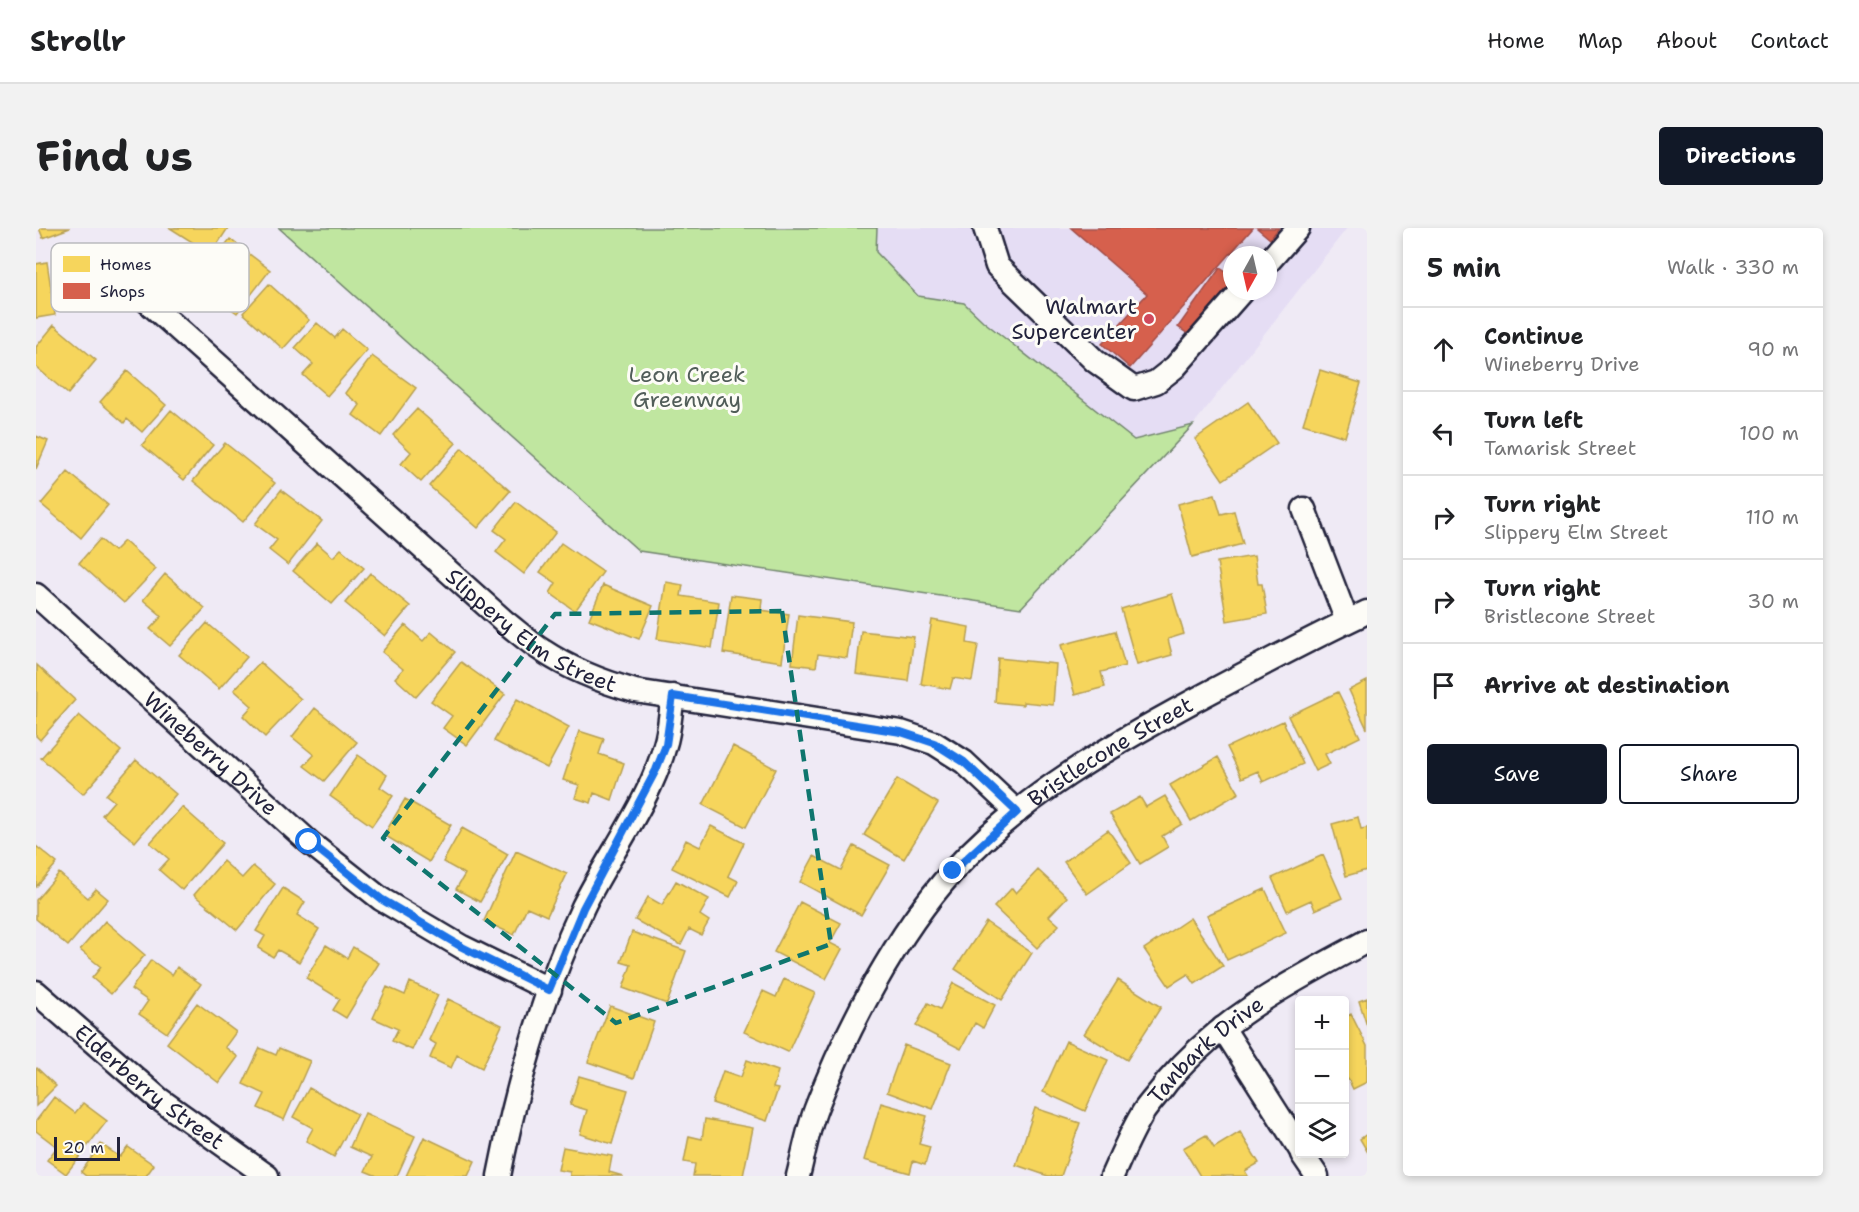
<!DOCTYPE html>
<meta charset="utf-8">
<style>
:root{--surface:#fff;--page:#f2f2f2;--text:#202124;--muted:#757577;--line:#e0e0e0;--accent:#111827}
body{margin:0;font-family:"Shantell Sans",sans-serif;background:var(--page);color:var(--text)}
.controls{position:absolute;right:18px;bottom:18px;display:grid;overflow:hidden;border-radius:6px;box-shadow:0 3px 9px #0003}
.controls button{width:54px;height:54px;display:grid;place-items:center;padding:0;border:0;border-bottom:2px solid var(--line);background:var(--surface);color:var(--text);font:30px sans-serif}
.compass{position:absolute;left:1187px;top:18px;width:54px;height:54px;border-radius:50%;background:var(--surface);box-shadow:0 3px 9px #0003;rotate:188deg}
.scale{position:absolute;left:18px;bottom:15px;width:66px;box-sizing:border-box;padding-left:6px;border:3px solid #22223b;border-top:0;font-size:16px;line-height:21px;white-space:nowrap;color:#22223b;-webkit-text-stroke:4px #fdfcf7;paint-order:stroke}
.stop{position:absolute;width:18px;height:18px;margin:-14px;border:4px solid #1a73e8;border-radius:50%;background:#fff}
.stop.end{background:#1a73e8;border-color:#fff;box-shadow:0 2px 6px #0008}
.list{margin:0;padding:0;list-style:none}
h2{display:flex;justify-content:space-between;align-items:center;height:78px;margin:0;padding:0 24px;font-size:26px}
h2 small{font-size:20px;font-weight:400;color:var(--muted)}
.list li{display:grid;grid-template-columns:39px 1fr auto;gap:18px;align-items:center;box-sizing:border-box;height:84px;padding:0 24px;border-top:2px solid var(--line)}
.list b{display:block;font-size:22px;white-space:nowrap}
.list p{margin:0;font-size:20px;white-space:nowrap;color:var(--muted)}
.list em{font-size:20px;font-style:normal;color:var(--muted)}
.actions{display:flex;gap:12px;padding:18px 24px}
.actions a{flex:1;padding:14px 0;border:2px solid var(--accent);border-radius:6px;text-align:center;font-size:21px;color:var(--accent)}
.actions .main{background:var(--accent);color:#fff}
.icon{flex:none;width:33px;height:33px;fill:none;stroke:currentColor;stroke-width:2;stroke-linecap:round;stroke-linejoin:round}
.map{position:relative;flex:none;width:1331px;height:948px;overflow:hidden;border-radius:6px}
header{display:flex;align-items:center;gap:36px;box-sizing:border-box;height:84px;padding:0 30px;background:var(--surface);border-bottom:2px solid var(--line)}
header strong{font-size:28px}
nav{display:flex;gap:33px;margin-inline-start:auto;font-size:21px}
.intro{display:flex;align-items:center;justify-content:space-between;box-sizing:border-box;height:144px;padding:0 36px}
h1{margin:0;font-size:42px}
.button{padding:15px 27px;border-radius:6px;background:var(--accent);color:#fff;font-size:21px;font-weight:700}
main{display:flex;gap:36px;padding:0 36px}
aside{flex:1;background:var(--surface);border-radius:6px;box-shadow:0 3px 9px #0003}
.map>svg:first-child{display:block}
</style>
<header>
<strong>Strollr</strong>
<nav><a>Home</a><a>Map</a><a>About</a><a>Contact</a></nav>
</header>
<div class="intro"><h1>Find us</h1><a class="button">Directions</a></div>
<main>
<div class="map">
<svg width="1331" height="948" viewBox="0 0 1331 948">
<rect width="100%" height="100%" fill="#efeaf5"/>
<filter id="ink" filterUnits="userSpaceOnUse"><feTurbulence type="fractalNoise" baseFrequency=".0167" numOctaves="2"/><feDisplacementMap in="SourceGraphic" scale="12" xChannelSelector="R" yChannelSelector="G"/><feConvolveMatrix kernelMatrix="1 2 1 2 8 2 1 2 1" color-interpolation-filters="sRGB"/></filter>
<g filter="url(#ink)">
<path fill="#e5ddf4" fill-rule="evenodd" d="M 705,0 L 1311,0 L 1157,197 L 1098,212 L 947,93 L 784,71 ZM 1196,27 L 1232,27 L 1232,63 L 1196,63 Z"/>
<path fill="#c0e6a0" stroke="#71846e" stroke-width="1.5" d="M 243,0 L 841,0 L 840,24 L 882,68 L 928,75 L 947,93 L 1098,212 L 1157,197 L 985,380 L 603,323 Z"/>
<path fill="#f6d55c" stroke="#b69f52" stroke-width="1.5" d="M 3,0 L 34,0 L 7,10 Z
M 134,0 L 192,0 L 175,26 Z
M 194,11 L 234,42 L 201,85 L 175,66 L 183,54 L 169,43 Z
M 11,34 L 19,87 L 0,90 L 0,36 Z
M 233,56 L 273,92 L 247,121 L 207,85 Z
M 281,95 L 299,110 L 306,101 L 331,122 L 291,168 L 267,147 L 277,136 L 259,120 Z
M 18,97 L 60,132 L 32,166 L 0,139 L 0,119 Z
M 336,128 L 380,160 L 345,208 L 317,187 L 324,177 L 309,165 Z
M 1284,142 L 1325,155 L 1309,209 L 1267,196 Z
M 91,143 L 130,177 L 106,204 L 91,191 L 88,195 L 64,174 Z
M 1212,174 L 1241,215 L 1187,252 L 1159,211 Z
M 381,181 L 420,215 L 385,254 L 365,236 L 375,224 L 357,207 Z
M 135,182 L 177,217 L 148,252 L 106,217 Z
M 0,208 L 12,213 L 0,241 Z
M 189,215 L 239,255 L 207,294 L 157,253 Z
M 426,220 L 474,263 L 442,300 L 393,258 Z
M 32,244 L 72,277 L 45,310 L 5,276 Z
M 245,262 L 286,293 L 252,337 L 233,322 L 241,312 L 219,296 Z
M 1179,266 L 1185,286 L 1198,283 L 1207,316 L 1156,329 L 1142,276 Z
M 480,274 L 520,304 L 488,346 L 460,324 L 470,311 L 458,302 Z
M 64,311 L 78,323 L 88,313 L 120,341 L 88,375 L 43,335 Z
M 281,315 L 297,329 L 305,321 L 328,340 L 296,376 L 257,343 Z
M 525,315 L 567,344 L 539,383 L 514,365 L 520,355 L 504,344 Z
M 1218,328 L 1222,356 L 1226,356 L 1231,386 L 1191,393 L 1181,334 Z
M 334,345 L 374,378 L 349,408 L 309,375 Z
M 129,346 L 169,380 L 134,418 L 114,401 L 126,388 L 107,372 Z
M 630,354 L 647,357 L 645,368 L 683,374 L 676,420 L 621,411 Z
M 567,357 L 617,378 L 603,411 L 553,391 Z
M 1136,366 L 1148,406 L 1132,411 L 1136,427 L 1101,437 L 1085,381 Z
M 695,367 L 726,371 L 725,382 L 753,386 L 746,434 L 687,425 Z
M 762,387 L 816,394 L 811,430 L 782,426 L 780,439 L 756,436 Z
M 896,392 L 933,399 L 931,415 L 942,417 L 936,453 L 917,450 L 914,461 L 885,456 Z
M 171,395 L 211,429 L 183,461 L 143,427 Z
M 369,397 L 387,413 L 395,404 L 419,424 L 380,469 L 359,450 L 367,441 L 346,424 Z
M 825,403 L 878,409 L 872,453 L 820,446 Z
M 1079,403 L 1089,438 L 1065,444 L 1069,459 L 1039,467 L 1025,417 Z
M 962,430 L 1020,436 L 1017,477 L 987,474 L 987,477 L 959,474 Z
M 224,434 L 265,471 L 229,509 L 207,488 L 216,478 L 198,462 Z
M 425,434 L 469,466 L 431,517 L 407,500 L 416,488 L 395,473 Z
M 1,437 L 39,472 L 4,512 L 0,508 Z
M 1331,453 L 1331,501 L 1313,462 Z
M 1302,464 L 1324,509 L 1289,526 L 1294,536 L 1279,543 L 1252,488 Z
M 481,471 L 533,499 L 511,540 L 458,513 Z
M 279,480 L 321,514 L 288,553 L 268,538 L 278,527 L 256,509 Z
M 43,487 L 85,523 L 47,566 L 5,530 Z
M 1247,493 L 1267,536 L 1227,554 L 1222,543 L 1206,550 L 1191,519 Z
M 543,503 L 568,511 L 563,526 L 588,535 L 576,572 L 558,565 L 555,575 L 539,570 L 543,557 L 527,552 Z
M 697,518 L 740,541 L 710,599 L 667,577 Z
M 322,527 L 351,547 L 344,559 L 357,568 L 336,598 L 294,568 Z
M 1182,529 L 1203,565 L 1155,593 L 1134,557 Z
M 100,532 L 140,566 L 99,614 L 66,587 L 78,573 L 70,567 Z
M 861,551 L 902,575 L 868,631 L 828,607 Z
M 1129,568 L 1146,596 L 1126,608 L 1132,619 L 1104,636 L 1074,586 L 1104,569 L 1110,579 Z
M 369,571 L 415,597 L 393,634 L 348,607 Z
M 146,579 L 187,615 L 146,662 L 123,642 L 133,631 L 114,615 Z
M 1322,589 L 1325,601 L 1331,600 L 1331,642 L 1310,648 L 1296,596 Z
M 675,598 L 708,615 L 692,648 L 702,653 L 694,669 L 636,640 L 650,612 L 664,619 Z
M 426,600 L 472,626 L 444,674 L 420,661 L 429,646 L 407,634 Z
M 1072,602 L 1095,635 L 1051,666 L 1028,634 Z
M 0,618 L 21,635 L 0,659 Z
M 818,618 L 854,637 L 825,687 L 764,654 L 778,628 L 805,642 Z
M 480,623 L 531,646 L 511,688 L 491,679 L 478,707 L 448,693 Z
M 1287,627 L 1306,670 L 1279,682 L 1275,672 L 1251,683 L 1236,650 Z
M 187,633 L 206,650 L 217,638 L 239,656 L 201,702 L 158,667 Z
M 1002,642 L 1031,669 L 1013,688 L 1023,697 L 1001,720 L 958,679 L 976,660 L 980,665 Z
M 23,645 L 52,670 L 60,661 L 72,671 L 32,718 L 0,691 L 0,672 Z
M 640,653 L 673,671 L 664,687 L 673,693 L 665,707 L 653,701 L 645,717 L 599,692 L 612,669 L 626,677 Z
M 247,660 L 269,674 L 261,687 L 283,701 L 263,734 L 242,722 L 237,729 L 222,720 L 229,708 L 220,703 Z
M 1229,661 L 1250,705 L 1191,732 L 1171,687 Z
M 764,674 L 805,695 L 794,715 L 806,721 L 790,751 L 738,724 Z
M 1154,690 L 1187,738 L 1159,756 L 1152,746 L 1133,758 L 1108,721 Z
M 69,693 L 109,727 L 75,766 L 56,750 L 65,739 L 44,722 Z
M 950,694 L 996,725 L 966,772 L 919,741 Z
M 596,704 L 650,723 L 631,776 L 587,760 L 595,737 L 585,734 Z
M 290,717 L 311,730 L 317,719 L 343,735 L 310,790 L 297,782 L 304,771 L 270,750 Z
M 115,732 L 136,747 L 141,739 L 165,756 L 131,805 L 103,786 L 112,773 L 95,761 Z
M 748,751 L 779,765 L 752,824 L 708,804 L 727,763 L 740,769 Z
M 1082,752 L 1125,779 L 1091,832 L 1048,806 Z
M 374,754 L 402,767 L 376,822 L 356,813 L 362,801 L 337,790 L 351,759 L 369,767 Z
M 917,755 L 959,777 L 947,800 L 939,795 L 925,821 L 880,798 L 892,775 L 904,781 Z
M 1331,770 L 1331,798 L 1323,773 Z
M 412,771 L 466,797 L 446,840 L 421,827 L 415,840 L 394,830 L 400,816 L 393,812 Z
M 161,775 L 200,804 L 189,819 L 202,829 L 183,855 L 131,815 Z
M 574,778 L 618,794 L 598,850 L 552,834 Z
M 1315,786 L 1331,818 L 1331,854 L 1317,861 L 1312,851 L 1308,852 L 1308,790 Z
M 1030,813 L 1072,832 L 1049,883 L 1007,864 Z
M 868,817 L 915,835 L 897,881 L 851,864 Z
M 224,820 L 240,827 L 243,820 L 274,833 L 248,892 L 222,880 L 229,866 L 207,856 Z
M 711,832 L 742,843 L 737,860 L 742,861 L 731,893 L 676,875 L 687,843 L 705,849 Z
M 1,840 L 20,858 L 0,878 L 0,841 Z
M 543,848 L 592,862 L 576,916 L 544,906 L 551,882 L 534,877 Z
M 273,860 L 321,886 L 298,929 L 270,913 L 277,900 L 257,889 Z
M 18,869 L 39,885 L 47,875 L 71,893 L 30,946 L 11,932 L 21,919 L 0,903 L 0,893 Z
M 845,875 L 891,888 L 883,916 L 894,919 L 889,937 L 877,933 L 874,945 L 828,932 Z
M 999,880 L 1044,895 L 1025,948 L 1012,948 L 980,937 Z
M 329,885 L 379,908 L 361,948 L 341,948 L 329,943 L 336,929 L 314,919 Z
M 669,891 L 717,900 L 707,948 L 657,948 L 659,936 L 648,934 L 653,908 L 666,911 Z
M 1204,904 L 1223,935 L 1209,943 L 1212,948 L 1164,948 L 1147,920 L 1170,907 L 1178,920 Z
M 1331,906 L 1331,923 L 1324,911 Z
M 388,909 L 439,933 L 432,948 L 370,948 Z
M 65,916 L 84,929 L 92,919 L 118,937 L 110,948 L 50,948 L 45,944 Z
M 527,919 L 576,928 L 573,944 L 587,948 L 534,948 L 534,944 L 522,942 Z"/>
<path fill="#d6604d" stroke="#a04d48" stroke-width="1.5" d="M 1035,0 L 1217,0 L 1094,140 L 1066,116 L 1111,66 Z
M 1221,0 L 1243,0 L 1234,11 Z
M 1184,40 L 1196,48 L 1196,57 L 1158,110 L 1142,99 Z"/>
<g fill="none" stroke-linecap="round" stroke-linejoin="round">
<defs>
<g id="minor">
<path d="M 949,0 L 961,38 L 1059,133 L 1098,161 L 1120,154 L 1139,139 L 1206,63"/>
<path d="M 1232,34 L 1262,0"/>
<path id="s1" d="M 93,57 L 469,394 C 482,404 494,415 507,423 C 534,441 567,454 599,463 L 865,504 L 898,515 L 928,534 L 981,584"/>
<path d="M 1268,281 L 1311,393"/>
<path id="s2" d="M 0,367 L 273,614 L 345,671 L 426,719 L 514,762"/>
<path id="s3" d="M 0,764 L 123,871 L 231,948"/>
<path d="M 1187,800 L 1264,921"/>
<path d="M 1266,926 L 1281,948"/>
<path d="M 463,948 C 481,856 507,764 547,679 C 572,628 615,572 629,517 C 634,502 634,484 637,468"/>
<path id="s4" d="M 762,948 C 768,925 772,900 781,878 C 811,800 861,705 917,643 C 984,569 1074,518 1161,471 C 1217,441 1273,411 1331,384"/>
<path id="s5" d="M 1076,948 C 1086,926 1095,904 1108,883 C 1115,873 1124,864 1131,854 C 1187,788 1256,753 1331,713"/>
</g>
</defs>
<use href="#minor" stroke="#22223b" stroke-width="27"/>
<use href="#minor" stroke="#fdfcf7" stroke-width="22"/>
</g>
</g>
<g fill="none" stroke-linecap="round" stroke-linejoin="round" filter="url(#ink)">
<path stroke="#1a73e8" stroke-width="8" d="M 273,614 L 345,671 L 426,719 L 513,762 L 547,680 L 620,542 L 630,517 L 637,468 L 865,504 L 898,515 L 928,534 L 981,584 L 917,643"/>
</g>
<path fill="none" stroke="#0f766e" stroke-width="4.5" stroke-dasharray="12 8" stroke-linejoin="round" d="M 746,383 L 795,716 L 580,795 L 347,610 L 519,386 Z"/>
<circle fill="#d1495b" stroke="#fdfcf7" stroke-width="2" cx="1113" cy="91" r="6"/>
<g text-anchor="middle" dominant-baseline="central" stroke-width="6" stroke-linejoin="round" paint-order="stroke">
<g font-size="22" fill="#22223b" stroke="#fdfcf7" text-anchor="end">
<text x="1101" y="78">Walmart<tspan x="1101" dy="25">Supercenter</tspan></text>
</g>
<g font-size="22" fill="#515d59" stroke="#fdfcf7">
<text x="651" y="146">Leon Creek<tspan x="651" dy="25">Greenway</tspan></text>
</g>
<g font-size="22" fill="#22223b" stroke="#fdfcf7">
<text stroke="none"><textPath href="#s1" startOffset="532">Slippery Elm Street</textPath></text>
<text stroke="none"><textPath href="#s2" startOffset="236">Wineberry Drive</textPath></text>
<text stroke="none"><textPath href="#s4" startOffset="544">Bristlecone Street</textPath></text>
<text stroke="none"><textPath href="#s5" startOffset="160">Tanbark Drive</textPath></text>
<text stroke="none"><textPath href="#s3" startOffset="148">Elderberry Street</textPath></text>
</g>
</g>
<rect x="15" y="15" width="198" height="69" rx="9" fill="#fdfcf7" stroke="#bbbbbf" stroke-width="1.5"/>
<rect x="27" y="28" width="27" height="16" fill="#f6d55c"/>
<rect x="27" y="55" width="27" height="16" fill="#d6604d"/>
<g font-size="16" fill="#22223b">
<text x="64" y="42">Homes</text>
<text x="64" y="69">Shops</text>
</g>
</svg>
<div class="controls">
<button>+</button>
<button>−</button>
<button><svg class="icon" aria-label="layers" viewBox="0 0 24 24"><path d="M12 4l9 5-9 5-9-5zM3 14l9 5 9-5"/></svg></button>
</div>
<svg class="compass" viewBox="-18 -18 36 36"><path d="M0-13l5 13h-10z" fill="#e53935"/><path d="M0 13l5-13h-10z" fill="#757577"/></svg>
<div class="scale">20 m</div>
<div class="stop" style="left:273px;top:614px"></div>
<div class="stop end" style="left:917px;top:643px"></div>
</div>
<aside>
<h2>5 min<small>Walk · 330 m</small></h2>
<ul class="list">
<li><svg class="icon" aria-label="ahead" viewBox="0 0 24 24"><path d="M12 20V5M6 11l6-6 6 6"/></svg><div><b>Continue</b><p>Wineberry Drive</p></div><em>90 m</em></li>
<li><svg class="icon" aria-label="left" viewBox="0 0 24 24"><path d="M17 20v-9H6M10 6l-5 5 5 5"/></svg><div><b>Turn left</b><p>Tamarisk Street</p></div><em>100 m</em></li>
<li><svg class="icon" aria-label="right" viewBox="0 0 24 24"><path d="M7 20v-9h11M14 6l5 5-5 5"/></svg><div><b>Turn right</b><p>Slippery Elm Street</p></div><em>110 m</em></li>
<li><svg class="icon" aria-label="right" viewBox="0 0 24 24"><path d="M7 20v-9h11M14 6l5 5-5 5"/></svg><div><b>Turn right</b><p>Bristlecone Street</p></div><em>30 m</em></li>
<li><svg class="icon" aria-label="arrive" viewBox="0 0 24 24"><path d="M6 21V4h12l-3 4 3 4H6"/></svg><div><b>Arrive at destination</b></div></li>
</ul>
<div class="actions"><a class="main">Save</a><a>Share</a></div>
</aside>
</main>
